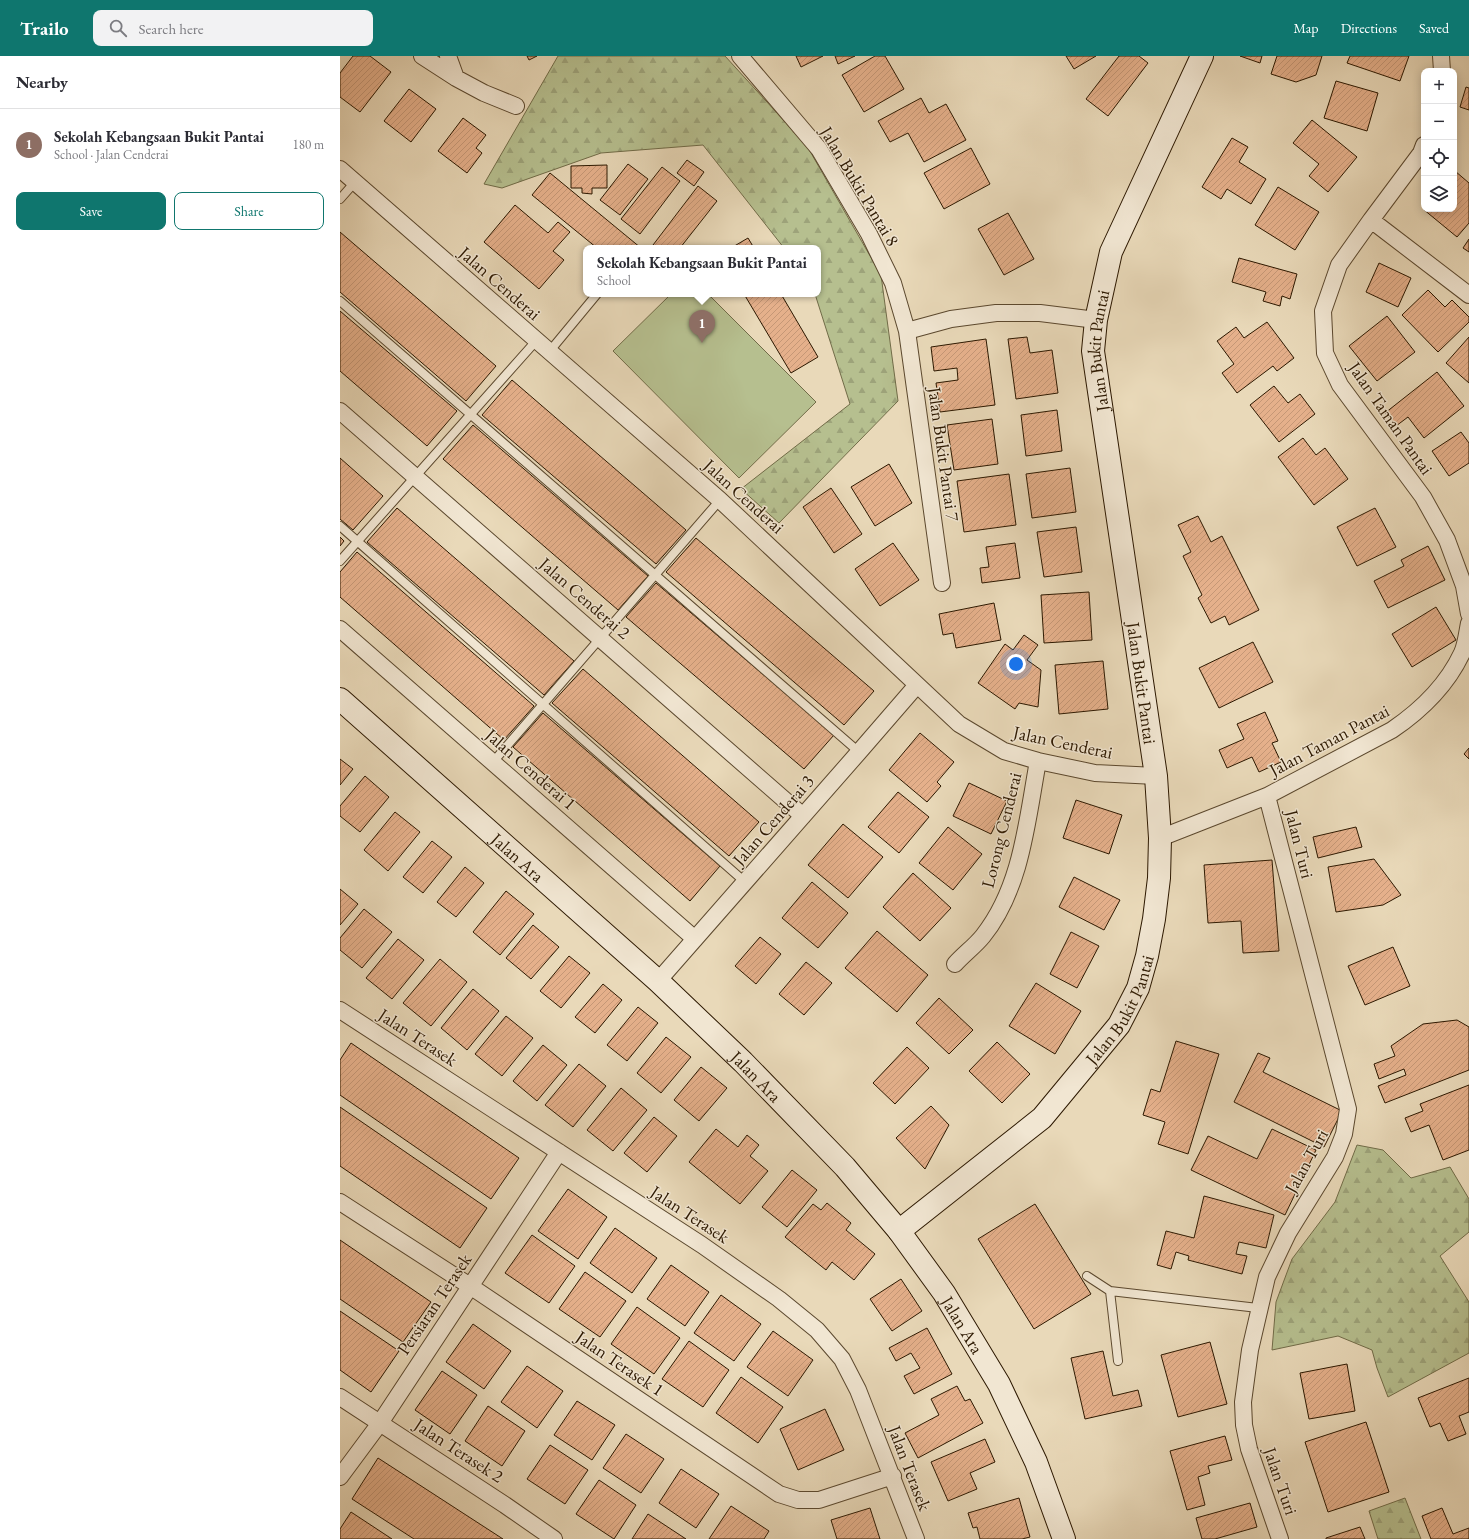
<!DOCTYPE html>
<meta charset="utf-8">
<style>
:root{--surface:#fff;--page:#f2f2f3;--text:#2b2b33;--muted:#7c7c81;--line:#e1e1e2;--accent:#0f766e}
body{margin:0;font-family:"EB Garamond",serif;background:var(--page);color:var(--text)}
.controls{position:absolute;right:12px;top:12px;display:grid;overflow:hidden;border-radius:8px;box-shadow:0 2px 10px #0003}
.controls button{width:36px;height:36px;display:grid;place-items:center;padding:0;border:0;border-bottom:1px solid var(--line);background:var(--surface);color:var(--text);font:20px sans-serif}
.you{position:absolute;left:676px;top:608px;width:14px;height:14px;margin:-10px;border:3px solid #fff;border-radius:50%;background:#1a73e8;box-shadow:0 0 0 6px #1a73e833}
.badge{display:grid;place-items:center;width:26px;height:26px;border-radius:50%;background:var(--accent);color:#fff;font-size:13px;font-weight:700}
.pin{position:absolute;translate:-50% -33px;filter:drop-shadow(0 1px 2px #0008)}
.pin::after{content:'';position:absolute;top:21px;width:14px;height:12px;background:inherit;clip-path:polygon(0 0,100% 0,50% 100%)}
.popup{position:absolute;left:243px;top:189px;width:238px;height:52px;box-sizing:border-box;display:grid;place-content:center;border-radius:8px;background:var(--surface);filter:drop-shadow(0 1px 3px #0005);font-size:13px;white-space:nowrap;color:var(--muted)}
.popup b{font-size:15px;color:var(--text)}
.popup::after{content:'';position:absolute;left:50%;top:100%;margin-left:-8px;border:8px solid transparent;border-top-color:var(--surface)}
.list{margin:0;padding:0;list-style:none}
h2{display:flex;justify-content:space-between;align-items:center;height:52px;margin:0;padding:0 16px;font-size:17px}
h2 small{font-size:13px;font-weight:400;color:var(--muted)}
.list li{display:grid;grid-template-columns:26px 1fr auto;gap:12px;align-items:center;box-sizing:border-box;height:72px;padding:0 16px;border-top:1px solid var(--line)}
.list b{display:block;font-size:15px;white-space:nowrap}
.list p{margin:0;font-size:13px;white-space:nowrap;color:var(--muted)}
.list em{font-size:13px;font-style:normal;color:var(--muted)}
.actions{display:flex;gap:8px;padding:12px 16px}
.actions a{flex:1;padding:9px 0;border:1px solid var(--accent);border-radius:8px;text-align:center;font-size:14px;color:var(--accent)}
.actions .main{background:var(--accent);color:#fff}
.icon{flex:none;width:22px;height:22px;fill:none;stroke:currentColor;stroke-width:2;stroke-linecap:round;stroke-linejoin:round}
.map{position:relative;flex:none;width:1129px;height:1483px;overflow:hidden}
header{display:flex;align-items:center;gap:24px;box-sizing:border-box;height:56px;padding:0 20px;background:var(--accent);color:#fff}
header strong{font-size:19px}
nav{display:flex;gap:22px;margin-inline-start:auto;font-size:14px}
.search{width:280px;height:36px;background:var(--page);display:flex;align-items:center;gap:10px;box-sizing:border-box;padding:0 14px;border-radius:8px;color:var(--muted);font-size:15px}
main{display:flex}
aside{flex:1;background:var(--surface)}
.map>svg:first-child{display:block}
</style>
<header>
<strong>Trailo</strong>
<div class="search"><svg class="icon" aria-label="search" viewBox="0 0 24 24"><circle cx="10" cy="10" r="6"/><path d="M15 15l6 6"/></svg>Search here</div>
<nav><a>Map</a><a>Directions</a><a>Saved</a></nav>
</header>
<main>
<aside>
<h2>Nearby<small></small></h2>
<ul class="list">
<li><span class="badge" style="background:#8d6e63">1</span><div><b>Sekolah Kebangsaan Bukit Pantai</b><p>School · Jalan Cenderai</p></div><em>180 m</em></li>
</ul>
<div class="actions"><a class="main">Save</a><a>Share</a></div>
</aside>
<div class="map">
<svg width="1129" height="1483" viewBox="0 0 1129 1483">
<defs>
<pattern id="forest-firs" width="22" height="20" patternUnits="userSpaceOnUse"><rect width="22" height="20" fill="#b6bf8f"/><path d="M5 1l3.5 6h-7zM16 11l3.5 6h-7z" fill="#9da37a"/></pattern>
<pattern id="building-hatch" width="6" height="6" patternUnits="userSpaceOnUse"><rect width="6" height="6" fill="#e5b08b"/><path d="M-1 1l2-2M0 6l6-6M5 7l2-2" fill="none" stroke="#c59776"/></pattern>
</defs>
<rect width="100%" height="100%" fill="#e9d9b9"/>
<filter id="stains"><feTurbulence type="fractalNoise" baseFrequency=".005" numOctaves="4"/><feColorMatrix values="0 0 0 0 .2 0 0 0 0 .09 0 0 0 0 .02 0 0 0 .5 -.17"/></filter>
<radialGradient id="worn" r=".72"><stop offset=".6" stop-color="#630" stop-opacity="0"/><stop offset="1" stop-color="#630" stop-opacity=".3"/></radialGradient>
<path fill="url(#forest-firs)" stroke="#716c48" d="M 218,0 L 385,0 L 467,90 L 541,219 L 558,345 L 439,467 L 401,433 L 510,348 L 475,238 L 478,238 L 478,192 L 444,192 L 363,89 L 261,97 L 162,132 L 144,128 Z
M 1017,1089 L 1043,1094 L 1071,1122 L 1110,1111 L 1129,1143 L 1129,1176 L 1100,1200 L 1129,1246 L 1129,1297 L 1048,1341 L 1037,1312 L 1032,1294 L 998,1280 L 932,1294 L 936,1246 L 952,1203 L 995,1146 Z
M 1065,1442 L 1081,1483 L 1038,1483 L 1029,1455 Z"/>
<path fill="#b6bf8f" stroke="#716c48" d="M 331,238 L 368,238 L 476,346 L 399,422 L 273,295 Z"/>
<path fill="url(#building-hatch)" stroke="#2c1800" d="M 13,0 L 30,0 L 51,16 L 20,56 L 0,41 L 0,17 Z
M 187,0 L 197,0 L 189,4 Z
M 456,0 L 483,0 L 461,11 Z
M 495,0 L 515,0 L 498,8 Z
M 535,0 L 545,0 L 564,33 L 524,56 L 502,19 Z
M 726,0 L 756,0 L 734,13 Z
M 779,0 L 799,0 L 808,7 L 768,60 L 746,43 Z
M 900,0 L 922,0 L 920,7 Z
M 937,0 L 982,0 L 976,19 L 956,26 L 931,18 Z
M 1010,0 L 1069,0 L 1060,25 L 1007,7 Z
M 996,25 L 1038,37 L 1027,75 L 984,62 Z
M 1126,31 L 1129,32 L 1129,54 L 1120,51 Z
M 69,33 L 96,53 L 71,86 L 44,65 Z
M 581,42 L 589,57 L 606,48 L 626,84 L 584,106 L 568,77 L 550,86 L 538,65 Z
M 123,62 L 146,79 L 136,92 L 142,97 L 127,117 L 98,95 Z
M 972,64 L 1017,101 L 988,136 L 969,120 L 979,108 L 953,87 Z
M 892,82 L 908,91 L 899,106 L 926,123 L 911,148 L 887,133 L 881,143 L 862,131 Z
M 631,92 L 650,128 L 604,153 L 584,117 Z
M 347,104 L 364,116 L 354,130 L 337,117 Z
M 288,108 L 308,123 L 280,159 L 260,144 Z
M 267,109 L 267,132 L 252,132 L 252,138 L 242,137 L 242,132 L 231,132 L 231,110 Z
M 322,111 L 340,125 L 300,178 L 281,163 Z
M 1115,115 L 1129,127 L 1129,167 L 1117,181 L 1083,153 L 1084,152 L 1084,153 L 1114,153 Z
M 210,117 L 301,192 L 257,192 L 192,139 Z
M 358,130 L 377,145 L 340,192 L 317,192 L 313,189 Z
M 938,131 L 979,156 L 955,194 L 915,169 Z
M 175,149 L 208,177 L 218,166 L 230,176 L 213,195 L 224,204 L 199,233 L 144,186 Z
M 668,157 L 694,203 L 664,219 L 638,173 Z
M 0,176 L 156,310 L 126,345 L 0,236 Z
M 408,182 L 414,192 L 391,192 Z
M 1129,183 L 1129,196 L 1123,192 Z
M 899,202 L 957,218 L 950,243 L 942,240 L 940,250 L 923,245 L 926,236 L 892,226 Z
M 1039,207 L 1071,222 L 1058,251 L 1026,236 Z
M 1088,234 L 1105,251 L 1112,244 L 1129,261 L 1129,266 L 1098,296 L 1062,259 Z
M 404,238 L 441,238 L 478,301 L 451,317 Z
M 0,255 L 117,355 L 87,390 L 0,315 Z
M 1047,260 L 1075,296 L 1037,325 L 1009,290 Z
M 927,266 L 954,302 L 937,315 L 933,310 L 897,337 L 882,317 L 894,308 L 877,285 L 896,271 L 904,282 Z
M 687,281 L 690,297 L 712,294 L 718,337 L 676,343 L 668,283 Z
M 1129,281 L 1129,327 L 1106,307 Z
M 646,283 L 655,349 L 600,356 L 596,327 L 618,324 L 617,312 L 594,315 L 591,291 Z
M 1097,316 L 1124,350 L 1084,382 L 1068,361 L 1056,370 L 1045,357 Z
M 172,324 L 346,474 L 316,508 L 142,359 Z
M 934,330 L 948,347 L 960,338 L 975,358 L 939,386 L 910,349 Z
M 717,354 L 722,395 L 686,400 L 681,359 Z
M 652,363 L 658,408 L 614,414 L 607,369 Z
M 133,369 L 308,520 L 278,554 L 103,403 Z
M 1121,376 L 1129,387 L 1129,407 L 1109,420 L 1092,395 Z
M 963,382 L 976,399 L 985,392 L 1008,423 L 974,449 L 938,401 Z
M 0,402 L 43,440 L 13,474 L 0,463 Z
M 549,408 L 572,447 L 535,470 L 511,431 Z
M 730,412 L 736,456 L 692,462 L 686,418 Z
M 669,418 L 676,469 L 624,476 L 617,425 Z
M 491,432 L 522,478 L 494,497 L 463,451 Z
M 57,452 L 234,605 L 204,639 L 27,486 Z
M 1035,452 L 1056,491 L 1017,510 L 997,471 Z
M 858,460 L 871,486 L 882,480 L 919,554 L 889,569 L 885,560 L 871,567 L 858,542 L 862,539 L 843,500 L 851,496 L 838,469 Z
M 736,471 L 742,516 L 704,521 L 697,476 Z
M 0,481 L 4,485 L 0,490 Z
M 356,482 L 534,635 L 504,669 L 326,516 Z
M 553,487 L 579,524 L 540,550 L 515,513 Z
M 675,487 L 680,522 L 642,527 L 640,512 L 649,511 L 646,491 Z
M 1088,490 L 1105,524 L 1048,552 L 1034,525 L 1064,510 L 1061,504 Z
M 17,496 L 194,650 L 164,684 L 0,541 L 0,516 Z
M 316,527 L 494,679 L 464,713 L 286,561 Z
M 749,536 L 752,584 L 704,587 L 701,539 Z
M 654,547 L 661,584 L 616,592 L 613,577 L 603,579 L 599,558 Z
M 1096,551 L 1116,584 L 1072,611 L 1052,578 Z
M 684,579 L 698,589 L 687,604 L 701,614 L 698,651 L 679,647 L 675,653 L 638,627 L 665,588 L 673,594 Z
M 913,586 L 933,626 L 879,652 L 859,612 Z
M 763,605 L 768,653 L 719,658 L 715,609 Z
M 243,613 L 419,766 L 389,800 L 212,647 Z
M 925,656 L 938,685 L 932,687 L 941,706 L 919,716 L 912,701 L 887,712 L 879,694 L 904,683 L 897,668 Z
M 203,657 L 380,810 L 350,845 L 173,691 Z
M 580,677 L 614,706 L 597,726 L 601,730 L 587,746 L 549,714 Z
M 1129,692 L 1129,703 L 1124,698 Z
M 0,703 L 13,713 L 0,729 Z
M 25,720 L 49,741 L 20,776 L 0,760 L 0,750 Z
M 629,727 L 667,745 L 651,778 L 613,760 Z
M 558,736 L 589,761 L 559,797 L 528,771 Z
M 736,744 L 782,759 L 769,798 L 723,782 Z
M 55,756 L 80,776 L 48,815 L 24,794 Z
M 503,768 L 543,801 L 508,842 L 468,809 Z
M 608,771 L 642,798 L 613,834 L 579,807 Z
M 1016,771 L 1022,791 L 978,802 L 973,781 Z
M 92,785 L 112,801 L 83,837 L 63,821 Z
M 1034,803 L 1061,839 L 1043,849 L 996,856 L 988,811 Z
M 932,804 L 939,895 L 903,897 L 901,865 L 868,867 L 864,809 Z
M 125,811 L 144,827 L 116,861 L 97,846 Z
M 573,817 L 611,852 L 580,885 L 543,851 Z
M 734,821 L 780,844 L 764,874 L 719,851 Z
M 472,826 L 508,857 L 478,892 L 442,862 Z
M 0,833 L 18,848 L 0,869 Z
M 166,835 L 194,858 L 160,899 L 133,876 Z
M 24,853 L 52,876 L 22,912 L 0,894 L 0,882 Z
M 193,869 L 219,891 L 191,923 L 166,902 Z
M 537,875 L 588,919 L 557,956 L 505,912 Z
M 731,876 L 759,890 L 737,932 L 710,918 Z
M 420,881 L 441,898 L 416,928 L 395,910 Z
M 58,883 L 84,904 L 52,943 L 26,922 Z
M 1053,891 L 1070,930 L 1025,949 L 1008,910 Z
M 229,900 L 250,917 L 221,952 L 200,935 Z
M 100,903 L 127,926 L 91,970 L 63,947 Z
M 466,906 L 492,927 L 464,959 L 439,938 Z
M 696,927 L 741,955 L 715,998 L 669,970 Z
M 263,928 L 282,944 L 255,977 L 235,961 Z
M 133,933 L 159,955 L 127,994 L 101,972 Z
M 599,942 L 633,974 L 609,998 L 576,967 Z
M 298,951 L 318,967 L 287,1005 L 267,989 Z
M 166,960 L 193,982 L 162,1020 L 135,998 Z
M 1117,964 L 1129,971 L 1129,1014 L 1045,1047 L 1038,1030 L 1066,1019 L 1064,1013 L 1039,1023 L 1034,1008 L 1055,1000 L 1051,990 L 1083,968 Z
M 326,981 L 351,1001 L 321,1037 L 297,1017 Z
M 836,985 L 879,998 L 848,1098 L 818,1088 L 825,1066 L 803,1059 L 811,1033 L 820,1036 Z
M 657,986 L 690,1018 L 662,1047 L 629,1015 Z
M 11,987 L 179,1102 L 151,1143 L 0,1039 L 0,1004 Z
M 203,989 L 227,1009 L 197,1045 L 173,1025 Z
M 567,991 L 589,1012 L 555,1048 L 533,1027 Z
M 918,997 L 930,1002 L 923,1016 L 1002,1055 L 984,1091 L 894,1046 Z
M 239,1008 L 266,1030 L 233,1071 L 205,1049 Z
M 361,1011 L 387,1032 L 359,1065 L 334,1044 Z
M 1129,1029 L 1129,1094 L 1103,1104 L 1089,1069 L 1071,1076 L 1065,1062 L 1083,1055 L 1080,1048 Z
M 281,1032 L 307,1054 L 273,1095 L 247,1074 Z
M 591,1050 L 609,1069 L 585,1113 L 556,1082 Z
M 0,1051 L 147,1152 L 120,1192 L 0,1110 Z
M 314,1061 L 337,1080 L 307,1116 L 284,1097 Z
M 376,1073 L 398,1091 L 407,1079 L 419,1089 L 410,1100 L 428,1115 L 400,1148 L 349,1106 Z
M 932,1073 L 976,1094 L 945,1159 L 851,1114 L 868,1080 L 917,1103 Z
M 452,1114 L 477,1134 L 447,1171 L 422,1151 Z
M 228,1133 L 267,1161 L 238,1203 L 198,1175 Z
M 864,1140 L 934,1159 L 926,1192 L 899,1186 L 896,1198 L 907,1200 L 902,1218 L 848,1204 L 849,1200 L 836,1196 L 831,1213 L 817,1209 L 826,1175 L 854,1182 Z
M 487,1147 L 511,1167 L 506,1174 L 535,1198 L 514,1224 L 492,1206 L 486,1214 L 445,1181 L 473,1148 L 481,1154 Z
M 695,1148 L 751,1238 L 694,1273 L 638,1183 Z
M 275,1172 L 317,1202 L 292,1237 L 250,1207 Z
M 192,1179 L 235,1210 L 209,1247 L 165,1217 Z
M 0,1184 L 91,1246 L 63,1286 L 0,1243 Z
M 331,1209 L 369,1236 L 345,1270 L 307,1243 Z
M 245,1216 L 286,1245 L 260,1281 L 219,1253 Z
M 561,1223 L 582,1255 L 552,1275 L 530,1243 Z
M 381,1239 L 421,1268 L 394,1305 L 354,1277 Z
M 297,1251 L 340,1282 L 314,1318 L 271,1288 Z
M 0,1255 L 59,1295 L 31,1336 L 0,1314 Z
M 133,1268 L 171,1295 L 144,1333 L 106,1306 Z
M 587,1272 L 612,1318 L 574,1338 L 564,1320 L 580,1312 L 571,1297 L 556,1305 L 549,1292 Z
M 433,1275 L 473,1304 L 448,1340 L 407,1311 Z
M 349,1285 L 389,1314 L 363,1351 L 322,1323 Z
M 870,1286 L 887,1348 L 838,1361 L 821,1299 Z
M 763,1295 L 773,1340 L 798,1334 L 802,1350 L 745,1363 L 731,1302 Z
M 1007,1308 L 1015,1355 L 969,1363 L 960,1317 Z
M 187,1310 L 223,1335 L 197,1372 L 161,1346 Z
M 102,1315 L 137,1339 L 110,1378 L 75,1354 Z
M 401,1321 L 443,1351 L 418,1387 L 376,1357 Z
M 1129,1322 L 1129,1356 L 1119,1360 L 1126,1378 L 1108,1385 L 1100,1367 L 1090,1371 L 1078,1342 Z
M 617,1330 L 625,1345 L 630,1343 L 643,1367 L 578,1402 L 565,1377 L 599,1359 L 591,1343 Z
M 237,1345 L 275,1369 L 252,1404 L 214,1379 Z
M 148,1350 L 185,1375 L 162,1410 L 125,1385 Z
M 485,1353 L 504,1394 L 458,1414 L 440,1373 Z
M 1026,1366 L 1049,1436 L 988,1456 L 965,1386 Z
M 286,1378 L 324,1403 L 301,1437 L 263,1412 Z
M 885,1380 L 892,1404 L 868,1410 L 870,1417 L 858,1421 L 865,1449 L 847,1454 L 830,1395 Z
M 645,1383 L 655,1406 L 630,1417 L 637,1433 L 608,1445 L 591,1406 Z
M 210,1389 L 248,1414 L 225,1448 L 187,1423 Z
M 38,1402 L 163,1483 L 74,1483 L 12,1443 Z
M 341,1413 L 379,1438 L 356,1472 L 319,1447 Z
M 259,1424 L 296,1449 L 274,1483 L 236,1458 Z
M 679,1442 L 690,1481 L 682,1483 L 640,1483 L 637,1471 L 633,1472 L 628,1457 Z
M 910,1447 L 917,1471 L 875,1483 L 862,1483 L 856,1462 Z
M 391,1450 L 429,1475 L 424,1483 L 369,1483 Z
M 530,1452 L 540,1483 L 497,1483 L 491,1464 Z
M 1102,1452 L 1113,1478 L 1129,1472 L 1129,1483 L 1091,1483 L 1082,1460 Z
M 11,1456 L 52,1483 L 0,1483 L 0,1473 Z
M 308,1458 L 346,1483 L 292,1483 Z
M 1020,1471 L 1025,1483 L 986,1483 L 986,1482 Z"/>
<g fill="none" stroke-linecap="round" stroke-linejoin="round">
<defs>
<path id="lane" d="M 0,143 L 15,126
M 0,245 L 519,696
M 209,296 L 257,238
M 0,470 L 405,826
M 0,505 L 196,285
M 153,706 L 380,444
M 747,1220 L 770,1235 L 918,1252
M 770,1235 L 778,1305"/>
<path id="street" d="M 82,0 L 116,22 L 144,37 L 176,50
M 108,0 L 116,22
M 400,0 L 479,93 L 529,178 L 553,227 L 567,275 L 602,527
M 1101,0 L 1102,15
M 1084,89 L 1081,97 L 1031,164 L 999,209 L 983,255 L 985,297 L 1000,329 L 1083,441 L 1107,484 L 1124,530 L 1129,558
M 0,113 L 380,444 L 619,668 L 664,695 L 698,705 L 755,717 L 816,720
M 1031,164 L 1129,239
M 567,275 L 611,263 L 656,257 L 700,257 L 756,264
M 0,355 L 463,760
M 0,573 L 355,883
M 927,740 L 1008,1053 L 1004,1078 L 995,1101 L 948,1177 L 927,1221 L 910,1294 L 903,1346 L 904,1369 L 909,1393 L 940,1483
M 820,782 L 927,740 L 1052,674 C 1080,655 1107,629 1122,597 C 1126,588 1127,577 1129,567
M 615,908 C 624,898 635,890 643,880 C 682,831 687,764 698,705
M 318,925 L 519,696 L 577,629
M 0,954 L 362,1189 L 439,1243 L 477,1274 L 502,1303 L 518,1334 L 576,1483
M 0,1146 L 130,1230 L 439,1438 L 458,1444 L 479,1444 L 553,1420
M 0,1341 L 165,1449 L 214,1483
M 0,1421 L 40,1367 L 219,1096"/>
<g id="secondary">
<path id="s1" d="M 0,643 L 318,925 L 403,1006 L 505,1111 L 559,1175 L 604,1237 L 659,1328 L 696,1406 L 724,1483"/>
<path id="s2" d="M 559,1175 L 702,1062 L 779,969 L 798,932 L 807,900 L 814,863 L 819,822 L 820,782 L 816,720 L 753,295 L 756,264 L 771,196 L 862,0"/>
</g>
</defs>
<use href="#lane" stroke="#5b482e" stroke-width="10"/>
<use href="#street" stroke="#5b482e" stroke-width="18"/>
<use href="#secondary" stroke="#2c1800" stroke-width="24"/>
<use href="#lane" stroke="#f1e6d2" stroke-width="8"/>
<use href="#street" stroke="#f1e6d2" stroke-width="16"/>
<use href="#secondary" stroke="#f1e6d2" stroke-width="22"/>
</g>
<g text-anchor="middle" dominant-baseline="central" stroke-width="3" stroke-linejoin="round" paint-order="stroke">
<g font-size="18" fill="#2c1800" stroke="#f1e6d2">
<text transform="translate(520 130) rotate(59)">Jalan Bukit Pantai 8</text>
<text transform="translate(160 227) rotate(41)">Jalan Cenderai</text>
<text stroke="none"><textPath href="#s2" startOffset="989">Jalan Bukit Pantai</textPath></text>
<text transform="translate(1051 362) rotate(55)">Jalan Taman Pantai</text>
<text transform="translate(604 398) rotate(82)">Jalan Bukit Pantai 7</text>
<text transform="translate(404 440) rotate(42)">Jalan Cenderai</text>
<text transform="translate(245 542) rotate(41)">Jalan Cenderai 2</text>
<text transform="translate(802 627) rotate(82)">Jalan Bukit Pantai</text>
<text transform="translate(989 684) rotate(-28)">Jalan Taman Pantai</text>
<text transform="translate(723 686) rotate(12)">Jalan Cenderai</text>
<text transform="translate(191 713) rotate(41)">Jalan Cenderai 1</text>
<text transform="translate(433 764) rotate(-49)">Jalan Cenderai 3</text>
<text transform="translate(661 774) rotate(-76)">Lorong Cenderai</text>
<text transform="translate(960 788) rotate(76)">Jalan Turi</text>
<text stroke="none"><textPath href="#s1" startOffset="238">Jalan Ara</textPath></text>
<text stroke="none"><textPath href="#s2" startOffset="317">Jalan Bukit Pantai</textPath></text>
<text transform="translate(78 981) rotate(33)">Jalan Terasek</text>
<text stroke="none"><textPath href="#s1" startOffset="562">Jalan Ara</textPath></text>
<text transform="translate(966 1105) rotate(-61)">Jalan Turi</text>
<text transform="translate(350 1158) rotate(33)">Jalan Terasek</text>
<text transform="translate(94 1248) rotate(-56)">Persiaran Terasek</text>
<text stroke="none"><textPath href="#s1" startOffset="886">Jalan Ara</textPath></text>
<text transform="translate(280 1307) rotate(34)">Jalan Terasek 1</text>
<text transform="translate(119 1394) rotate(33)">Jalan Terasek 2</text>
<text transform="translate(570 1412) rotate(69)">Jalan Terasek</text>
<text transform="translate(941 1425) rotate(71)">Jalan Turi</text>
</g>
</g>
<rect width="100%" height="100%" filter="url(#stains)"/>
<rect width="100%" height="100%" fill="url(#worn)"/>
</svg>
<div class="controls">
<button>+</button>
<button>−</button>
<button><svg class="icon" aria-label="locate" viewBox="0 0 24 24"><circle cx="12" cy="12" r="6"/><path d="M12 2v4M12 18v4M2 12h4M18 12h4"/></svg></button>
<button><svg class="icon" aria-label="layers" viewBox="0 0 24 24"><path d="M12 4l9 5-9 5-9-5zM3 14l9 5 9-5"/></svg></button>
</div>
<div class="you"></div>
<div class="pin badge" style="left:362px;top:287px;background:#8d6e63">1</div>
<div class="popup"><b>Sekolah Kebangsaan Bukit Pantai</b>School</div>
</div>
</main>
